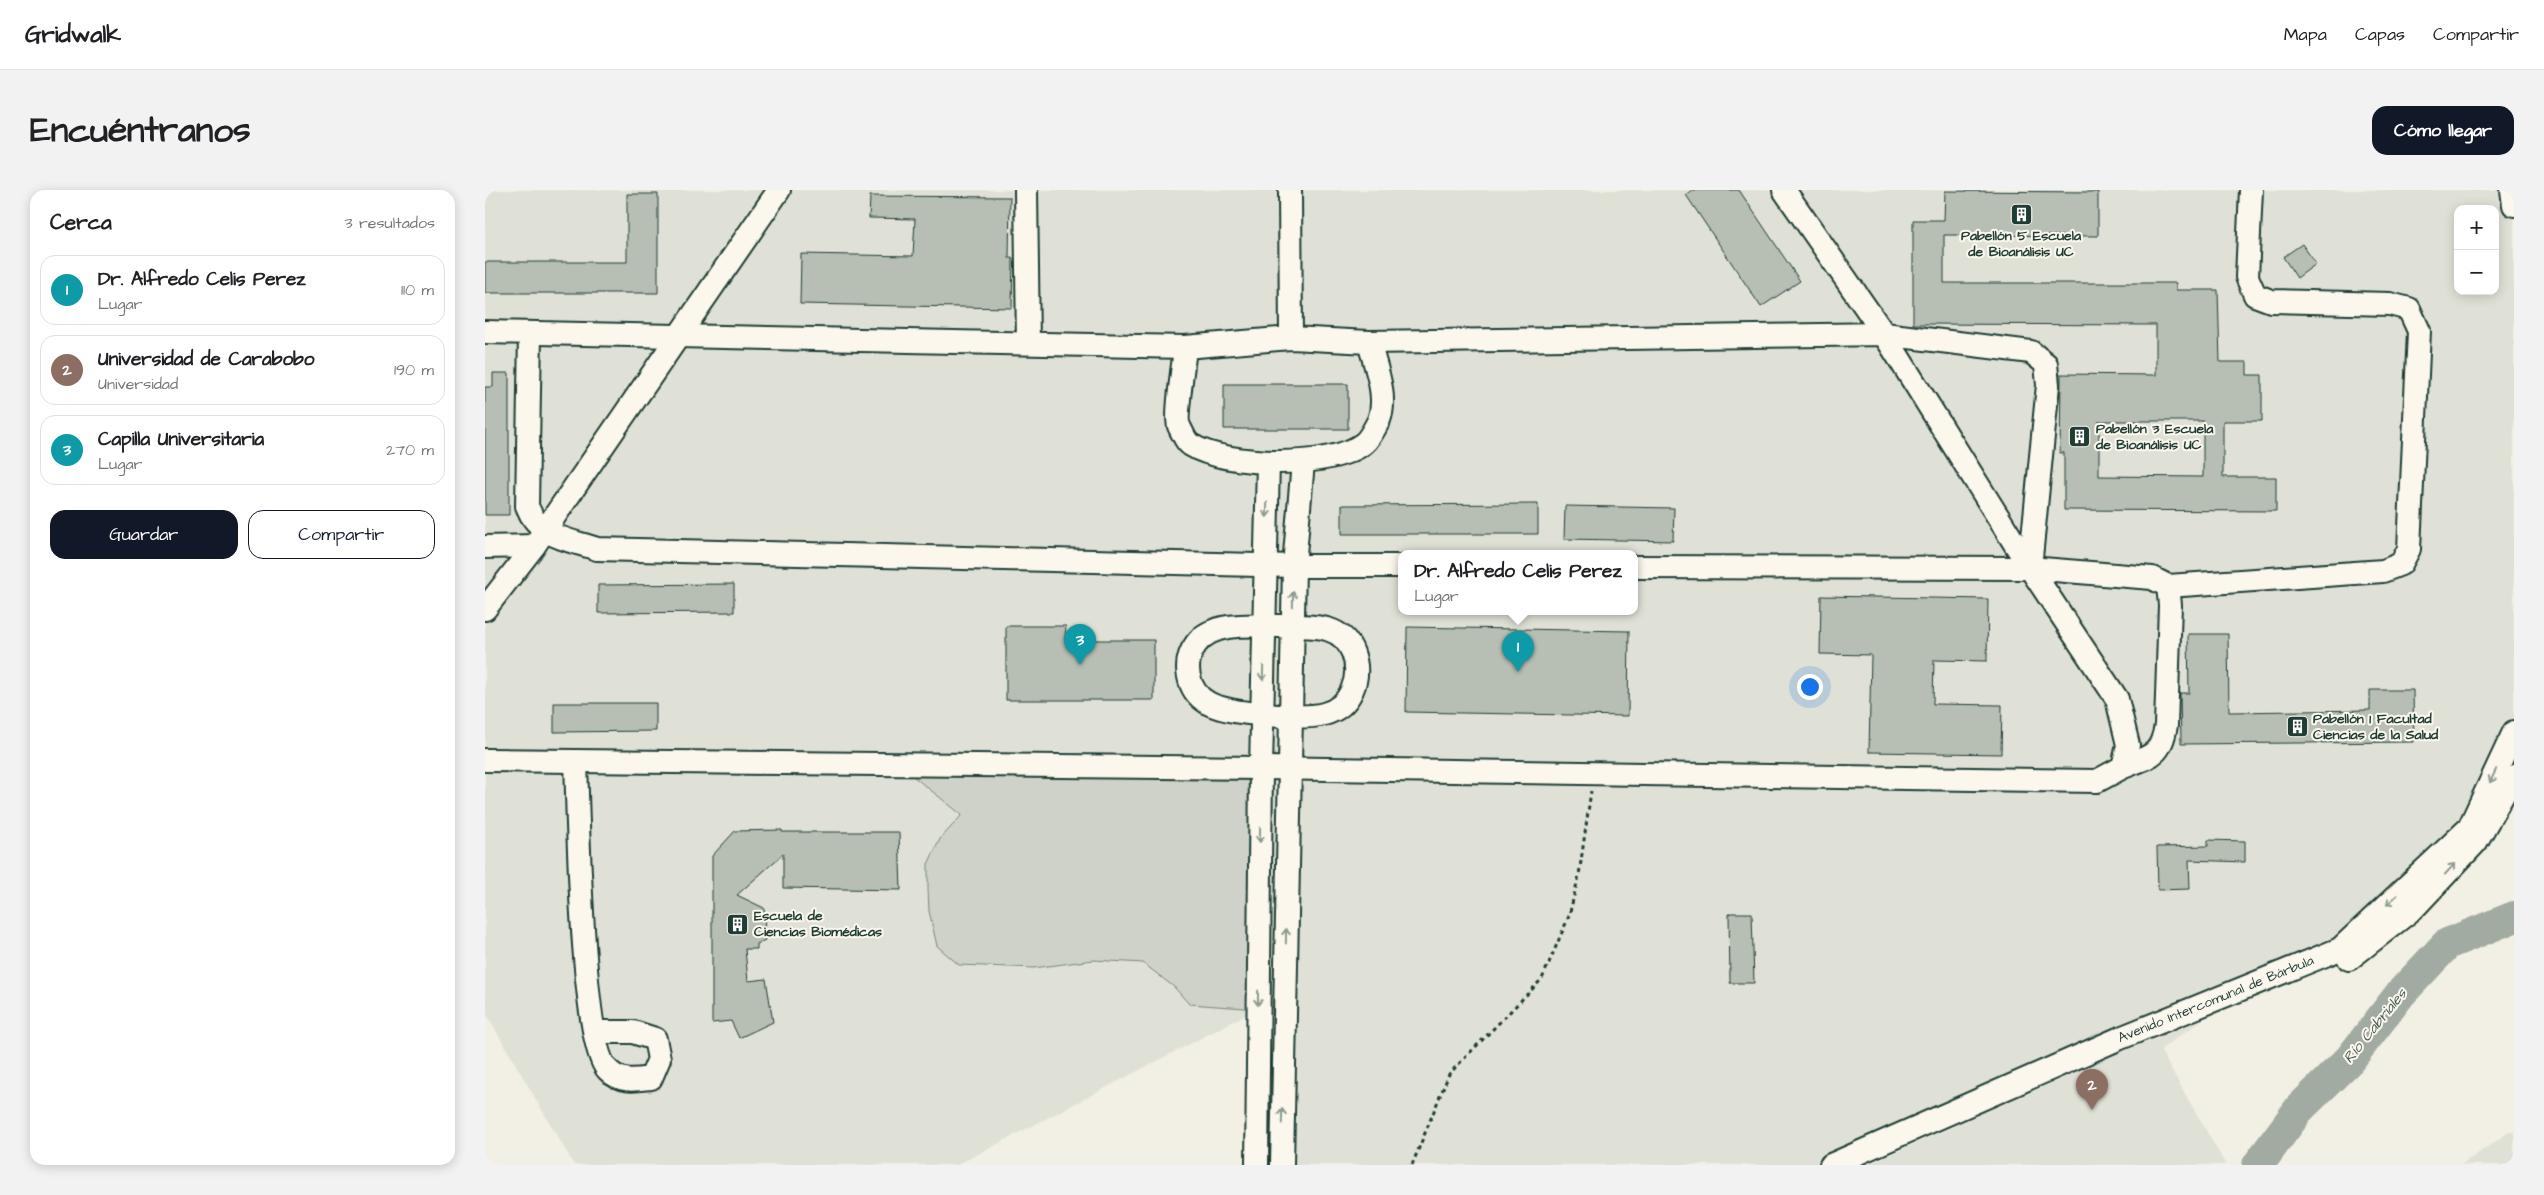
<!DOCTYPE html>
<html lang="es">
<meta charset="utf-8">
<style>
:root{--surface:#fff;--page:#f2f2f2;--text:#202124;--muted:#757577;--line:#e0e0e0;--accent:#111827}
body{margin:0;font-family:"Architects Daughter",sans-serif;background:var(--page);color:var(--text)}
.controls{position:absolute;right:15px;top:15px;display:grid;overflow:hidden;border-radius:10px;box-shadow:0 2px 12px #0003}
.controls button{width:45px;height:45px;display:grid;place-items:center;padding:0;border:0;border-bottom:1px solid var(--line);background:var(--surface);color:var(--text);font:25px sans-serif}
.you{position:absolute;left:1324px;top:496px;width:18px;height:18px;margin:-12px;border:4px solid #fff;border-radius:50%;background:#1a73e8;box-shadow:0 0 0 8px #1a73e833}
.badge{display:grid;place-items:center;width:32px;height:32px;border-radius:50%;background:var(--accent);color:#fff;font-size:16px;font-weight:700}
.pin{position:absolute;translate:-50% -41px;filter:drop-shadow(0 1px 2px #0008)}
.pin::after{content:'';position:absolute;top:26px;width:18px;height:15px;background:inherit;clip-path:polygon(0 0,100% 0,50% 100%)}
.popup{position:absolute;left:913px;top:360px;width:240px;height:65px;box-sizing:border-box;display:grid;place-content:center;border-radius:10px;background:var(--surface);filter:drop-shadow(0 1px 4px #0005);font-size:16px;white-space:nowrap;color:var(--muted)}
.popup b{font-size:19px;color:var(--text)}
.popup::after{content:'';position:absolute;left:50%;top:100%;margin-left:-10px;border:10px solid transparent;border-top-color:var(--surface)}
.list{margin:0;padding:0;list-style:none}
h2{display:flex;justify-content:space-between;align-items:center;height:65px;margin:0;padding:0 20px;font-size:21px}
h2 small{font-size:16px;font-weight:400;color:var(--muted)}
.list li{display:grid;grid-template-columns:32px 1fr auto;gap:15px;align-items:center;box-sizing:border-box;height:70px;margin:0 10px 10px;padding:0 10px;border:1px solid var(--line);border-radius:15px}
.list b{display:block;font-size:19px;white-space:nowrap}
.list p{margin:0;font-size:16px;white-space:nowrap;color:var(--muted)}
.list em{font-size:16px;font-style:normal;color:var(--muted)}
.actions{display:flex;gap:10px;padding:15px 20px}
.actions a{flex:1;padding:11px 0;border:1px solid var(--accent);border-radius:15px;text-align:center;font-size:18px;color:var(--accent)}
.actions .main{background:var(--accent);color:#fff}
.map{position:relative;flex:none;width:2029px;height:975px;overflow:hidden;border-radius:15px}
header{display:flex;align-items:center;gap:30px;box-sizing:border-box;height:70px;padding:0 25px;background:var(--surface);border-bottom:1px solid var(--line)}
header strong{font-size:24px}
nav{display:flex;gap:28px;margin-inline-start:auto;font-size:18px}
.intro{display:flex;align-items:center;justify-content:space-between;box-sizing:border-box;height:120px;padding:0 30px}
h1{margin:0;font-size:35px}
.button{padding:12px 22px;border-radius:15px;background:var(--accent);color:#fff;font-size:18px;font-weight:700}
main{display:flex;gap:30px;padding:0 30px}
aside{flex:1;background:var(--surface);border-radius:15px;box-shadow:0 2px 12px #0003}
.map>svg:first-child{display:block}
</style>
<header>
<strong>Gridwalk</strong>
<nav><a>Mapa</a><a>Capas</a><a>Compartir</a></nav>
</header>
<div class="intro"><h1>Encuéntranos</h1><a class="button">Cómo llegar</a></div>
<main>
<aside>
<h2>Cerca<small>3 resultados</small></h2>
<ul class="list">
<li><span class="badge" style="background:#0f9aa8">1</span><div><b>Dr. Alfredo Celis Perez</b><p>Lugar</p></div><em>110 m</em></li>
<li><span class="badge" style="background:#8d6e63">2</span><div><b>Universidad de Carabobo</b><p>Universidad</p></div><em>190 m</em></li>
<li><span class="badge" style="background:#0f9aa8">3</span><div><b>Capilla Universitaria</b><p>Lugar</p></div><em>270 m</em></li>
</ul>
<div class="actions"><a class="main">Guardar</a><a>Compartir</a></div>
</aside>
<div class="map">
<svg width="2029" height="975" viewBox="0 0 2029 975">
<rect width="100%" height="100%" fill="#f2f0e5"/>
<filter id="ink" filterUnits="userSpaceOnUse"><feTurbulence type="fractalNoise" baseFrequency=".02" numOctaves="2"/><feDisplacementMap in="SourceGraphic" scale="10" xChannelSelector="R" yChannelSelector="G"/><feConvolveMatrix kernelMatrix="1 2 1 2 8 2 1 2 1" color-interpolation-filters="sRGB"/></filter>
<g filter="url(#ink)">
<path fill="#e0e1d6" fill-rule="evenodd" d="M 0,0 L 2027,0 L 2029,15 L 2029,542 L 1984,638 L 1855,759 L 1346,975 L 772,975 L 772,819 L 472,975 L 89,975 L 0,822 ZM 1973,19 L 2010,19 L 2010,101 L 1973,101 ZM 917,363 L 1149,363 L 1149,421 L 917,421 Z
M 1717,830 L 1675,860 L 1741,975 L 1381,975 L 1629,865 Z
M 2024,942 L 2029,942 L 2029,975 L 1976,975 Z"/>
<path fill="#cfd2c8" stroke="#77887e" d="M 776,578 L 773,819 L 704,814 L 689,797 L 658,773 L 608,770 L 549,778 L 474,775 L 452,756 L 444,721 L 443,699 L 443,674 L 455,649 L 477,625 L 424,583 Z"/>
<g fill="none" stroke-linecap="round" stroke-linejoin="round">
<path stroke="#a2aba1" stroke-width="32" d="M 1773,975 L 1815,918 L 1865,869 L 1916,803 L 1962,754 L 2029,727"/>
</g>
<path fill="#b7beb3" stroke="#1f3d34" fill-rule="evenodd" d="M 1208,0 L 1254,0 L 1315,91 L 1276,117 L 1201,5 Z
M 1460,1 L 1613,2 L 1613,46 L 1459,45 L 1459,93 L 1691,93 L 1691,100 L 1733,100 L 1735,172 L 1762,172 L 1762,185 L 1777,185 L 1777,231 L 1738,231 L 1738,287 L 1791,287 L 1791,321 L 1579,320 L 1579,263 L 1575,263 L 1576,184 L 1671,185 L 1671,135 L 1428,134 L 1428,30 L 1459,30 ZM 1614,231 L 1718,231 L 1718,287 L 1614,286 Z
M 142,4 L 173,4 L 173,103 L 0,103 L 0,72 L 142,72 Z
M 385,6 L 525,7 L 524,68 L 528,68 L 527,118 L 315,114 L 316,64 L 428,66 L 430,29 L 384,28 Z
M 1817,54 L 1831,74 L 1812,88 L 1798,67 Z
M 8,183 L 24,183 L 24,325 L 0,325 L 0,197 L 8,197 Z
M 739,194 L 863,194 L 863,239 L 739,239 Z
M 1053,314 L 1053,344 L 857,344 L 857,315 Z
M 1080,316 L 1189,318 L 1188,351 L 1079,349 Z
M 249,394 L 249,422 L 113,423 L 113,395 Z
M 1336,406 L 1503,409 L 1502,471 L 1449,470 L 1448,514 L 1517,515 L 1516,564 L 1384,562 L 1386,465 L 1335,464 Z
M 521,436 L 581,436 L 580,450 L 669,450 L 669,510 L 521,510 Z
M 922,437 L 1144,441 L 1143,526 L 921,522 Z
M 1703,444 L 1743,444 L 1744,522 L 1885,520 L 1885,500 L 1928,500 L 1929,552 L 1696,554 L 1695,503 L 1704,503 Z
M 69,513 L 171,513 L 171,541 L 69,542 Z
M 297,640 L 297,642 L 414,642 L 416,700 L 298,698 L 298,664 L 252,705 L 279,718 L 280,750 L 272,754 L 272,759 L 260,759 L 263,791 L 281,789 L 288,832 L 254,848 L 246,831 L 227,833 L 227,666 L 250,641 Z
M 1723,650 L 1760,651 L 1760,672 L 1704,670 L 1705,699 L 1673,700 L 1672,657 L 1723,656 Z
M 1244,723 L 1267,723 L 1269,793 L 1245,793 Z"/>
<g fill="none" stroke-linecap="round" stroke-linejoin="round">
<defs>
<g id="minor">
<path d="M 541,0 L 543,153"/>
<path d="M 805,0 L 806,148"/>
<path d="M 2027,0 L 2029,15"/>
<path d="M 0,142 L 700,157 L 806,148 L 884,152 L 1399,144 L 1546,162 L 1561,174 L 1563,195 L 1545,378"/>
<path d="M 45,144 L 42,316 C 54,348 83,349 112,359 L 809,376 L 917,376"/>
<path d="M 700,157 C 699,171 690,227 694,236 C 697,242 701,252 706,255 C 741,277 847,279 879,253 C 884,249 891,236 894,230 C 903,206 890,176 884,152"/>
<path d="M 0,357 L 49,356"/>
<path d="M 1149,377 L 1545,378 L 1667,388 L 1683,396 L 1685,415 L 1681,535 C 1676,566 1666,566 1638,577"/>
<path d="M 1683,396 L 1898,381 L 1916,374 L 1924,359 L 1934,141 L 1924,119 L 1905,114 L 1786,111 L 1770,105 L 1762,87 L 1766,0"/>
<path d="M 0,419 L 49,356 L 294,0"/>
<path d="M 807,436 C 832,436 858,436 868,463 C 877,488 866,517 839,524 C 817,530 743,524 723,513 C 702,501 697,473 711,454 C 729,428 779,437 807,436 Z"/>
<path d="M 0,570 L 776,578 L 1612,591 L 1638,577 L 1643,555 L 1632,509 L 1545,378 L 1399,144 L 1299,0"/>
<path d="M 91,572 C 93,620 96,855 123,880 C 136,893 150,890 166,888 L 174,869 L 170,849 L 148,842 L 111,842"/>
<path d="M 1864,769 L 1929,718 L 1991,652 L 2029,586"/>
<path d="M 772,975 L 776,578 L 783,272"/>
<path d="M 797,975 L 809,376 L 818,272"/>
<path id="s1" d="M 1346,975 L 1633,849 L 1855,759 L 1984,638 L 2029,542"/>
</g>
</defs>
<use href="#minor" stroke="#1f3d34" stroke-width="26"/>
<path stroke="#1f3d34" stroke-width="3" stroke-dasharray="4 4" stroke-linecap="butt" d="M 927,975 L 964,884 L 1057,789 L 1084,726 L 1094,685 L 1106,601"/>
<use href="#minor" stroke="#fbf7ec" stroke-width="22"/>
</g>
<defs><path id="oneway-shaft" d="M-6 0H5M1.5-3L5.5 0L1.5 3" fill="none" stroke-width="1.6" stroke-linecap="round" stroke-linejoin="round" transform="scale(1.25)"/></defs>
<g stroke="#8d9a90">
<use href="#oneway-shaft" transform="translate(782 320) rotate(91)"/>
<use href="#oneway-shaft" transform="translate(808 409) rotate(-89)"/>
<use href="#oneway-shaft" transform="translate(778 483) rotate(91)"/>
<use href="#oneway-shaft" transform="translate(2008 586) rotate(115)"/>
<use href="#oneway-shaft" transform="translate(775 645) rotate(91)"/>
<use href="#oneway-shaft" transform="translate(1965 679) rotate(-47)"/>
<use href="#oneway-shaft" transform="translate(1907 710) rotate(137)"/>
<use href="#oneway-shaft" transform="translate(801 746) rotate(-89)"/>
<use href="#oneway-shaft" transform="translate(773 808) rotate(91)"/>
<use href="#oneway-shaft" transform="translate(797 926) rotate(-89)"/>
</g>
</g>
<defs>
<symbol id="building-square" viewBox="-11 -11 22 22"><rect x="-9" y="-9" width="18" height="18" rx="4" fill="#1f3d34" stroke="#fbf7ec"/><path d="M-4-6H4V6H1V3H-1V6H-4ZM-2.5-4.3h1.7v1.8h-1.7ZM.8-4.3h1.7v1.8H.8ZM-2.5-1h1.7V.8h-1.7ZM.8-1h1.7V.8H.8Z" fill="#fff"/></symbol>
</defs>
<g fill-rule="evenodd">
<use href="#building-square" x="1524" y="12" width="25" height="25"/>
<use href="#building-square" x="1582" y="234" width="25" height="25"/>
<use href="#building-square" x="1800" y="524" width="25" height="25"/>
<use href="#building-square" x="240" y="722" width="25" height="25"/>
</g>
<g text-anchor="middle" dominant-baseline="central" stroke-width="4" stroke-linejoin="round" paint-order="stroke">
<g font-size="14" font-weight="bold" fill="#1f3d34" stroke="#fbf7ec" text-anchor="start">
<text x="1536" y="46" text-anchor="middle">Pabellón 5 Escuela<tspan x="1536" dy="16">de Bioanálisis UC</tspan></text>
<text x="1611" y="239">Pabellón 3 Escuela<tspan x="1611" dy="16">de Bioanálisis UC</tspan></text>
<text x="1828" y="529">Pabellón 1 Facultad<tspan x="1828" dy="16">Ciencias de la Salud</tspan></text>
<text x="269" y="726">Escuela de<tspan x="269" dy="16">Ciencias Biomédicas</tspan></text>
</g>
<g font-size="14" fill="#1f3d34" stroke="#fbf7ec">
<text stroke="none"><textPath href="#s1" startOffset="419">Avenido Intercomunal de Bárbula</textPath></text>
</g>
<g font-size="15" font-style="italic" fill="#465e55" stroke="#fbf7ec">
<text transform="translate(1890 836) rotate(-51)">Río Cabriales</text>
</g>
</g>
</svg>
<div class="controls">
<button>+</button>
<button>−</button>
</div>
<div class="you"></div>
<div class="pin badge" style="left:1033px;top:482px;background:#0f9aa8">1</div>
<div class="popup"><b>Dr. Alfredo Celis Perez</b>Lugar</div>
<div class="pin badge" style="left:1607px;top:920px;background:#8d6e63">2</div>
<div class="pin badge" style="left:595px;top:475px;background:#0f9aa8">3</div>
</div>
</main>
